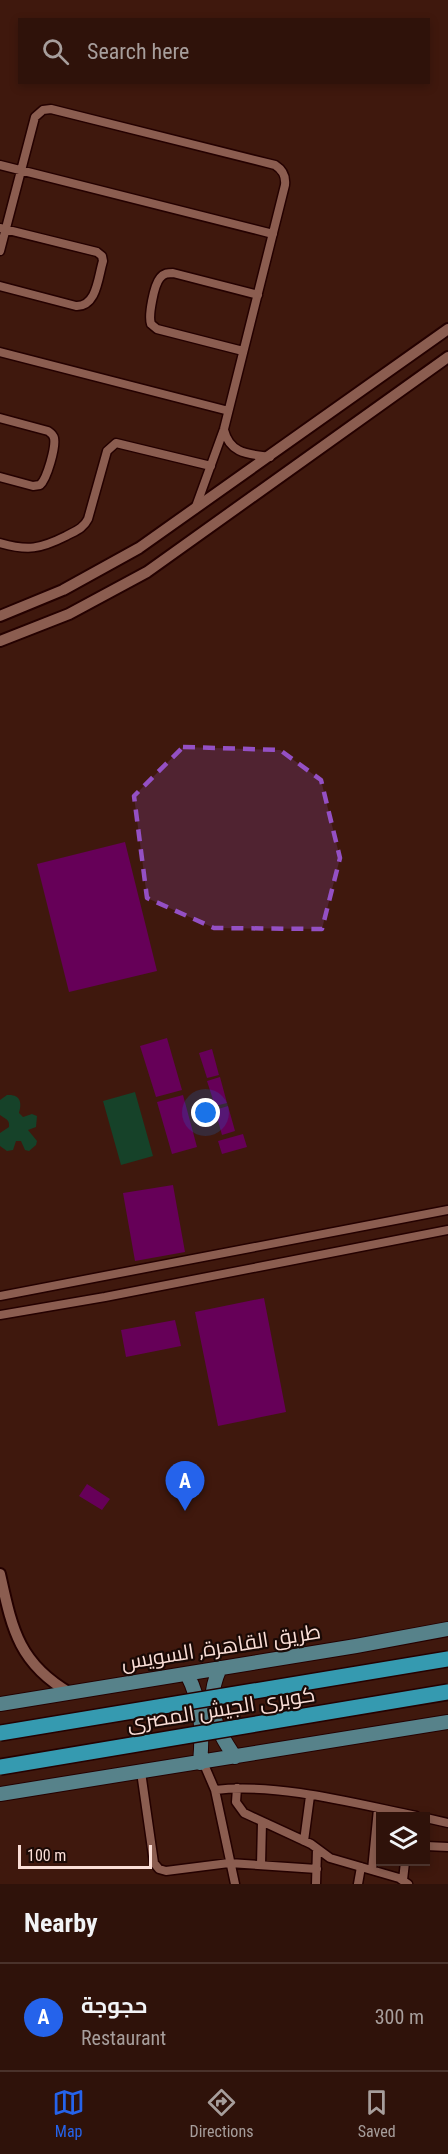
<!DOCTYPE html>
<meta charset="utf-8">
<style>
:root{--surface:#2f120a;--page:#3b2018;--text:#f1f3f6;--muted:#a79e9c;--line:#4a322b;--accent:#2563eb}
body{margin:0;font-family:"Roboto Condensed",Cairo,sans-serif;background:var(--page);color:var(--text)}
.controls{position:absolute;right:18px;bottom:18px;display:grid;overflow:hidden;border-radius:0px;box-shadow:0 3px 9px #0003}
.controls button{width:54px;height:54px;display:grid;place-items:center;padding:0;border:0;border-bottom:2px solid var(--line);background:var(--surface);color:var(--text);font:30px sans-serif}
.scale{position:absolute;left:18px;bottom:15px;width:134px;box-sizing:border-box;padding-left:6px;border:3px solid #faded7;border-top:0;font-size:16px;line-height:21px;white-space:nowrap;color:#faded7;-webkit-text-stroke:4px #1a0905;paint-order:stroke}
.you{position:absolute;left:206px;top:1113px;width:21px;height:21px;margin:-15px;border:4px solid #fff;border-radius:50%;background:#1a73e8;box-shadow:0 0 0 9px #1a73e833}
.badge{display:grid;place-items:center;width:39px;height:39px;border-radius:50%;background:var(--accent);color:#fff;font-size:20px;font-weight:700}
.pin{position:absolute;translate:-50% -50px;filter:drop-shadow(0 2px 3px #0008)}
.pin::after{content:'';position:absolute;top:32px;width:21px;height:18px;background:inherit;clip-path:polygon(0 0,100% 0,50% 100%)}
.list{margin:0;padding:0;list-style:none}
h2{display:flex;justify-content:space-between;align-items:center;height:78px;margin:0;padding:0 24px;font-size:26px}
h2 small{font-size:20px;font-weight:400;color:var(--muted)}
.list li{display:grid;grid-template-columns:39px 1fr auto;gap:18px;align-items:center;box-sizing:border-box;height:108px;padding:0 24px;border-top:2px solid var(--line)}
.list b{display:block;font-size:22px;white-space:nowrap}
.list p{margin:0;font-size:20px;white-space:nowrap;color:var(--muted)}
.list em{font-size:20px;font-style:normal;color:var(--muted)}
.icon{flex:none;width:33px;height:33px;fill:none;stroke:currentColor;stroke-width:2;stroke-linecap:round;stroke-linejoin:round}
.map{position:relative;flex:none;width:448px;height:1884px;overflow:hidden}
.search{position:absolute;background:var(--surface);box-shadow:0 3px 9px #0003;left:18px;right:18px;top:18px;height:66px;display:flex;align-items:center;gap:15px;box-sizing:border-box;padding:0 21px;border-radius:0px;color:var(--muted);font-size:22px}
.sheet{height:186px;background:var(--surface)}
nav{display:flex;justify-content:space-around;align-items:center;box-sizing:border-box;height:84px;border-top:2px solid var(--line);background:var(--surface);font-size:16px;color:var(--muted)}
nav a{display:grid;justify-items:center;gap:3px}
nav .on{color:var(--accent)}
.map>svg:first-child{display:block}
</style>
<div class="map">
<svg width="448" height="1884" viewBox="0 0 448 1884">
<rect width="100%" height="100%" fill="#3f180d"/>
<path fill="#660058" d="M 125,842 L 157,971 L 69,992 L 37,864 Z
M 167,1038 L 182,1090 L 156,1097 L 140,1046 Z
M 212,1049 L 219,1075 L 207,1078 L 199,1053 Z
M 220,1077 L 227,1103 L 215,1106 L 207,1081 Z
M 183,1095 L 197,1147 L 172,1154 L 157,1102 Z
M 228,1106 L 235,1131 L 222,1135 L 215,1110 Z
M 243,1134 L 247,1147 L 222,1154 L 218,1141 Z
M 173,1185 L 185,1252 L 135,1261 L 123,1193 Z
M 264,1298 L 286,1412 L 218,1426 L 195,1312 Z
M 175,1320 L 181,1346 L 126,1357 L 121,1330 Z
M 87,1484 L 110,1499 L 102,1510 L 79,1496 Z"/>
<path fill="#164229" d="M 135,1092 L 153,1156 L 121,1165 L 103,1101 Z
M 7,1095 C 21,1094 22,1103 19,1113 L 23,1117 L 32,1114 L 37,1116 L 36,1127 L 28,1130 L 37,1141 L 36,1145 L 29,1151 L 25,1150 L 21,1141 L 16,1141 L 13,1150 L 7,1151 L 0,1146 L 0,1133 L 9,1127 C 10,1119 5,1119 0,1115 L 0,1100 Z"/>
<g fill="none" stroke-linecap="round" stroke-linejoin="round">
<defs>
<path id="minor" d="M 0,165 L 273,234
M 0,228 L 97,252 L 102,256 L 103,261 C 98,277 97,307 76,306 L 0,286
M 0,251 L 35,117 L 43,110 L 51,109 L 275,165 C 283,170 286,176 285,185 L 224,429 L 195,509
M 243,351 L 157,329 L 151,324 C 148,316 154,285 160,278 C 164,273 168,273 173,273 L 258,295
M 0,352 L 225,410
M 0,418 L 48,431 C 51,433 53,434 54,438 C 56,447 47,479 40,485 L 33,486 L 0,477
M 224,430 C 230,454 248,454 270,457
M 0,543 C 28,551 40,549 66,536 C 75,531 83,529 88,519 L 107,451 L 116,443 L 211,466
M 0,1296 L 448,1210
M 0,1315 L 105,1297 L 448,1230
M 203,1762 L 215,1790 L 235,1884
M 141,1772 L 154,1863 L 159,1869 L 166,1871 L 229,1863 L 317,1869
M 237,1788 L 236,1802 L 244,1813 L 311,1844 L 330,1858 L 399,1878 L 408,1884
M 215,1790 C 279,1783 353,1803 416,1816
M 426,1818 L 448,1823
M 304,1841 L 310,1796
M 426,1846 L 448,1847
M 261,1865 L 262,1822
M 372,1870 L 378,1809
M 403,1880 L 405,1862
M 316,1884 L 317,1849
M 358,1884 L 361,1867"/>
<path id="tertiary" d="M 0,616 L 63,590 L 139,548 L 448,329
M 0,641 L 69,614 L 147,572 L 448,357
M 0,1574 C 12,1628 18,1663 70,1693"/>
<path id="primary" d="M 220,1668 C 204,1703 214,1727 235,1757
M 187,1674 C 202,1703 203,1731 200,1763
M 0,1704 L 356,1646 L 448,1629
M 0,1794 L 448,1722"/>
</defs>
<use href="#minor" stroke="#240100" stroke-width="11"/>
<use href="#tertiary" stroke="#240100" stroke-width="14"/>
<use href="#primary" stroke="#240100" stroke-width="16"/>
<use href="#minor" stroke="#8b5d50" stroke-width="8"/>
<use href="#tertiary" stroke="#8b5d50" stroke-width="10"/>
<use href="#primary" stroke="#57828a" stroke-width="14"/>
<defs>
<path id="motorway-bridge" d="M 0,1733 L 448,1659
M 0,1767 L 448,1692"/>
</defs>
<use href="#motorway-bridge" stroke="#240100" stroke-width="18" stroke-linecap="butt"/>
<use href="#motorway-bridge" stroke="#359ab0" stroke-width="15"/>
</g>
<path fill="#9450c4" fill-opacity="0.2" stroke="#9450c4" stroke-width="4.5" stroke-dasharray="12 8" stroke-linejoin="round" d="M 183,747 L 280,750 L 321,780 L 340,858 L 322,929 L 214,928 L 147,898 L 134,796 Z"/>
<g text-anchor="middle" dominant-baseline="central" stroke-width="4.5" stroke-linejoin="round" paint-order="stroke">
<g font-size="21" fill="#faded7" stroke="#1a0905">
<text transform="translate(221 1647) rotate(-9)">طريق القاهرة, السويس</text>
<text transform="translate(221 1709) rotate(-9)">كوبرى الجيش المصرى</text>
</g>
</g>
</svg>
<div class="controls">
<button><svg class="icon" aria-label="layers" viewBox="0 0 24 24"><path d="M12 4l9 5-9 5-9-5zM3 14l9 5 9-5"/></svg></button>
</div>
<div class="scale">100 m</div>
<div class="you"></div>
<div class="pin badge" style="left:185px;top:1511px">A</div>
<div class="search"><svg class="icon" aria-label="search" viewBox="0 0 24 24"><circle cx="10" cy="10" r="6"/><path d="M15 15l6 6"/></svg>Search here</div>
</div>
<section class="sheet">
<h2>Nearby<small></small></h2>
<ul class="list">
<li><span class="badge">A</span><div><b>حجوجة</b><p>Restaurant</p></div><em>300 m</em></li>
</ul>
</section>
<nav>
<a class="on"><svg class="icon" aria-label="map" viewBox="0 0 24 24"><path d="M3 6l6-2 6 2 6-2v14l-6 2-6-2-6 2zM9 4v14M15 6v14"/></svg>Map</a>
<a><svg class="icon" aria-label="directions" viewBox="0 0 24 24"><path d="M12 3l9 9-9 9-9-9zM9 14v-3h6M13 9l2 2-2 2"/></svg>Directions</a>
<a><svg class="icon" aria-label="saved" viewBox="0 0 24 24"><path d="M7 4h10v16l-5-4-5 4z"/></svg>Saved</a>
</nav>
